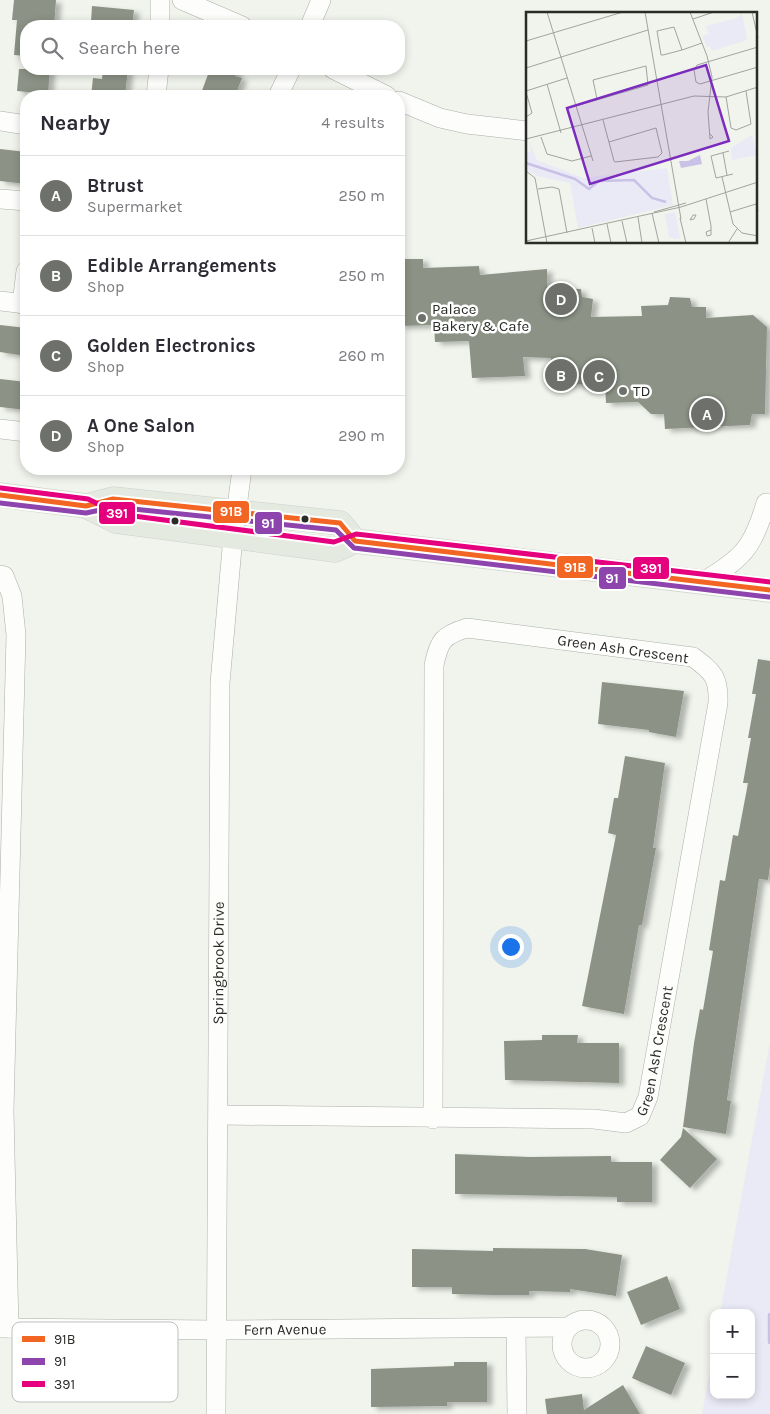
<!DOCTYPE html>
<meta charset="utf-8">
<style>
:root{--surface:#fff;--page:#f2f2f3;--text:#2b2b33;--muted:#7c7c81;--line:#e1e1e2;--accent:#6e716b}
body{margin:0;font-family:Karla,sans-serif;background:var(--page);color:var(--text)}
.controls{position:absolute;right:15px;bottom:15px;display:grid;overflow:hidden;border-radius:10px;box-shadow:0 2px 8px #0003}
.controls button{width:45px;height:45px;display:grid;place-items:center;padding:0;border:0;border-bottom:1px solid var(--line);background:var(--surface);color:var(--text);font:25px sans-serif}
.you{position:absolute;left:510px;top:946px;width:18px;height:18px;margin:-12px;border:4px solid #fff;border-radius:50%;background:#1a73e8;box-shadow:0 0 0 8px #1a73e833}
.badge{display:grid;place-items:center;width:32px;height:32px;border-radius:50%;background:var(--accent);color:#fff;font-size:16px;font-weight:700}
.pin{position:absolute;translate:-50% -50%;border:2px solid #fff;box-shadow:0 1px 5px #0006}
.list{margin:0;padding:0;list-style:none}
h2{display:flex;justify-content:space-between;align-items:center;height:65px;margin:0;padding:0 20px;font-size:21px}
h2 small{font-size:16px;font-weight:400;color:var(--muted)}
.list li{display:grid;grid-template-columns:32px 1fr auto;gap:15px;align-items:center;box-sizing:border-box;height:80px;padding:0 20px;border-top:1px solid var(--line)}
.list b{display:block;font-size:19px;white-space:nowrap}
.list p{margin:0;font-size:16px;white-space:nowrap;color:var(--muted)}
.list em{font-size:16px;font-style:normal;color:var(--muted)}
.icon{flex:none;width:28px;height:28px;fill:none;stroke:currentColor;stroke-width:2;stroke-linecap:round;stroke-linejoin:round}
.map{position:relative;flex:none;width:770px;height:1414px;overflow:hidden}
.search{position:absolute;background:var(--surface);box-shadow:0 2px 8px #0003;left:20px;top:20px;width:385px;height:55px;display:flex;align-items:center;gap:12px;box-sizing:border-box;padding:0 18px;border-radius:20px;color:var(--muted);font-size:19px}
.panel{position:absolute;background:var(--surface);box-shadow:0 2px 8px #0003;left:20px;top:90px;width:385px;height:385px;border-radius:20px}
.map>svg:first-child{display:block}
</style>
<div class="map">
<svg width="770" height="1414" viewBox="0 0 770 1414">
<defs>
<filter id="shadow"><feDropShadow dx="5.5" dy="3" stdDeviation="2.5" flood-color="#0004"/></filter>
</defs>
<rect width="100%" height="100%" fill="#f0f4ec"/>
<path fill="#eae9f6" d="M 770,1042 L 770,1414 L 702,1414 L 714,1349 L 714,1395 L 751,1395 L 751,1313 L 720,1313 Z"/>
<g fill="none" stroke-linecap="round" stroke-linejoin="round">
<path stroke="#cac2e6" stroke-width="4.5" d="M 770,1315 L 770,1342"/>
</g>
<path fill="#8c9386" filter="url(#shadow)" d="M 14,0 L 56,0 L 54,26 L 26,26 L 26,56 L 14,55 L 17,20 L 12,20 Z
M 92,6 L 134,10 L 132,26 L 101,26 L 101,23 L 91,22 Z
M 19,69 L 50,69 L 48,94 L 17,91 Z
M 103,69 L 128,69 L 125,96 L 91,96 L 93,78 L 102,79 Z
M 210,69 L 238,69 L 235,76 L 242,78 L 235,96 L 200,96 Z
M 0,149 L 26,152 L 26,184 L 0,181 Z
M 399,259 L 423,259 L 423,268 L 479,266 L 480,275 L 547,269 L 547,288 L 581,289 L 582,297 L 593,299 L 591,317 L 642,316 L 641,306 L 668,305 L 670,297 L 690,298 L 692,307 L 706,307 L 706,318 L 753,315 L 767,327 L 765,414 L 752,414 L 750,425 L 665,429 L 664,414 L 651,414 L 638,402 L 606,403 L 605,384 L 550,385 L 551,358 L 523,357 L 525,376 L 472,378 L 469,341 L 435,342 L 434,325 L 399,326 Z
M 0,325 L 26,328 L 26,356 L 0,352 Z
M 0,379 L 26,382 L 26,410 L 0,407 Z
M 758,659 L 770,661 L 770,866 L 768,880 L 759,879 L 727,1100 L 731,1101 L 726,1134 L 683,1127 L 694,1043 L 700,1009 L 703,1010 L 713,951 L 709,950 L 720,880 L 725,881 L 733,835 L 738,836 L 748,783 L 743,783 L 751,738 L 748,738 L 756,694 L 752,694 Z
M 602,682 L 684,691 L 676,737 L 649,732 L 649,730 L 598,724 Z
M 625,756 L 665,763 L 653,848 L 656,848 L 642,925 L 639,925 L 624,1014 L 582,1006 L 616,835 L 608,833 L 614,798 L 618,798 Z
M 542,1035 L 578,1035 L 577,1043 L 619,1043 L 619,1083 L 505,1080 L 504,1041 L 542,1040 Z
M 683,1128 L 717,1159 L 690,1188 L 660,1160 L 681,1137 Z
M 455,1154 L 529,1157 L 611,1156 L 611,1162 L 652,1162 L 652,1202 L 617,1202 L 617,1197 L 455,1194 Z
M 493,1248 L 585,1249 L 622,1255 L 616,1296 L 570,1289 L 570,1292 L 529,1291 L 529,1295 L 493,1295 L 452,1294 L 452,1287 L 412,1287 L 412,1249 L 493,1251 Z
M 667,1276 L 680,1309 L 641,1325 L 627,1292 Z
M 646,1346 L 685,1363 L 671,1395 L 632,1378 Z
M 454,1362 L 487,1362 L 487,1402 L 447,1402 L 447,1406 L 371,1407 L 371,1369 L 454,1366 Z
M 623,1385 L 640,1414 L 547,1414 L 545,1399 L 582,1394 L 584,1410 Z"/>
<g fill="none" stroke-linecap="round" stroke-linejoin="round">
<defs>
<g id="minor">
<path d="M 182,0 L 242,26"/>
<path d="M 160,26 L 160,0"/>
<path d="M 310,26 L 321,0"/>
<path d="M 333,69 L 387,96"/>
<path d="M 156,96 L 159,69"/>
<path d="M 278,96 L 291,69"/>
<path d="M 399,101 L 440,118 L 467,124 L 528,131"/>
<path d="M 0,121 L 26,125"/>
<path d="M 0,199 L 26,201"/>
<path d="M 0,301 L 26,304"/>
<path d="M 22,304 L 26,271"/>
<path d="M 0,429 L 26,432"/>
<path d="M 0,575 L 4,576 L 12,596 L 16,635 L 4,1111 L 9,1328"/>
<path d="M 703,582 C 743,558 753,548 766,503"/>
<path id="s1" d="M 219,1115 L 594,1119 L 626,1123 L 640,1116 L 648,1097 L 718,703 C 719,677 713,672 693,657 L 467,628 C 443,635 439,641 434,665 L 433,1119"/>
<circle cx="586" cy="1344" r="24"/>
<path id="s2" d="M 0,1328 L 217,1330 L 569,1327"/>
<path d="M 516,1328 L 517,1414"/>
<path id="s3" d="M 216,1414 L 220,683 L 233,537 L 242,469"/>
</g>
<path id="major" d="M 0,495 L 86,506 L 116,521 L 335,550 L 355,541 L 770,590
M 86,506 L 113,499 L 340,523 L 355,541"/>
</defs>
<use href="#minor" stroke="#abafa8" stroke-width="20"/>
<use href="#major" stroke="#ced1cc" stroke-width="25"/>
<use href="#minor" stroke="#fdfdfc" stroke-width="19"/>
<use href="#major" stroke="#e4eadf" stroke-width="24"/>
<defs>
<path id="bus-1" d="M 0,495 L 86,506 L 113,499 L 340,523 L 355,541 L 770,590"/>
<path id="bus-2" d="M 0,503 L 86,513 L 114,507 L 336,530 L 354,548 L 769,597"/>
<path id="bus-3" d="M 1,488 L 88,499 L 118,514 L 334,542 L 356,534 L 770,582"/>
</defs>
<use href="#bus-1" stroke="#fff" stroke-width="9"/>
<use href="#bus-2" stroke="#fff" stroke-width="9"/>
<use href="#bus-3" stroke="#fff" stroke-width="9"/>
<use href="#bus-1" stroke="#f26522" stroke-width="5"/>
<use href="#bus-2" stroke="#8e44ad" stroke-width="5"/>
<use href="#bus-3" stroke="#e5007d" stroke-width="5"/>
</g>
<g fill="#6e716b" stroke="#fff" stroke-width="2">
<circle cx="422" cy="318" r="5"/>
<circle cx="623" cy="391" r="5"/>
</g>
<g fill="#282b26" stroke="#fff" stroke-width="2">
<circle cx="305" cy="519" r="4.5"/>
<circle cx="175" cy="521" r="4.5"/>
</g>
<g text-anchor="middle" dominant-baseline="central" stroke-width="5" stroke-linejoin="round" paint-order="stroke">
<g font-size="15" fill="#282b26" stroke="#fff" text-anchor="start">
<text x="432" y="309">Palace<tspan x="432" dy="17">Bakery &amp; Cafe</tspan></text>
<text x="633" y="391">TD</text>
</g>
<g font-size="15" fill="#282b26" stroke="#fff">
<text transform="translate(623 649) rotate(8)">Green Ash Crescent</text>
<text stroke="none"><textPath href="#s3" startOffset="451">Springbrook Drive</textPath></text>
<text stroke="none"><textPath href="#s1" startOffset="490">Green Ash Crescent</textPath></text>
<text stroke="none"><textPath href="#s2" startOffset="285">Fern Avenue</textPath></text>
</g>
</g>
<g transform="translate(526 12)">
<rect width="231" height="231" fill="#f0f4ec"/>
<path d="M 216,1 L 221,28 L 186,39 L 184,34 L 181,35 L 176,24 L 183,22 L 180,14 L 211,6 ZM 226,123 L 231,143 L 206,148 L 205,136 ZM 3,128 L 11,148 L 57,166 L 141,156 L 147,193 L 52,216 L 44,171 L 11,164 L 0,157 L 0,140 L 5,139 ZM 149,200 L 154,226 L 149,227 L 143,225 L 139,202 Z" fill="#eae9f6"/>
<path d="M 174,143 L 176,152 L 155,156 L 153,149 L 162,149 Z" fill="#cac2e6"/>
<path fill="none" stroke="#cac2e6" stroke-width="2.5" d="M 0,151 L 49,167 L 63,177 L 73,169 L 108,168 L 126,186 L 140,190"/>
<path fill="none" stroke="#a0a49d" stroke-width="1" d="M 21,0 L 67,149M 119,0 L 155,207M 164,0 L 181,44 L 186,65 L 182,100 L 184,127 L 187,125 L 184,122M 226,0 L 232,26M 167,7 L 188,0M 0,29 L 97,0M 232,35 L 171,53 L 168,58 L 170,70 L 174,72 L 232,55M 156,38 L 148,15 L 131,19 L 135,43 L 137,43 L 156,38 L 176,31M 0,56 L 122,18M 21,72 L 35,121M 0,79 L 41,66M 0,80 L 6,101 L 0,105M 200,85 L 205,116 L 210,118 L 225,112 L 220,79M 50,94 L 122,73 L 120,54 L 67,68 L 71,87M 77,108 L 88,149 L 89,150 L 132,145 L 136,141 L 130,116 L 83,130M 15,125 L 21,142 L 46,149 L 65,144M 0,127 L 168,84 L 200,85 L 232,75M 203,139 L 185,144 L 190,166 L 207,162M 197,141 L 201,163M 0,159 L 9,166 L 21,231M 196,165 L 207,212 L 216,221 L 232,224M 12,177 L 26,175 L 33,177 L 41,221M 180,187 L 185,214 L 185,223 L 181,224 L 180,220 L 185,218M 128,200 L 160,191M 204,200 L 230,192 L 232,199M 126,201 L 133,231M 167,203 L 170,203 L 168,207 L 164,208 ZM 112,205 L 116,231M 154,206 L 160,231M 96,209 L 101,231M 81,212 L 85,231M 66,216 L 69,231M 0,229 L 155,195 L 232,170M 202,231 L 211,217"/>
<path fill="#7b2cbf" fill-opacity="0.15" stroke="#7b2cbf" stroke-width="2.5" d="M 180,53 L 203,129 L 64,172 L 41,96 Z"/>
<rect width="231" height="231" fill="none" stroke="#282b26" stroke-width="2.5"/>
</g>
<rect x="12" y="1322" width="166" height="80" rx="8" fill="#fff" stroke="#bebfbe" stroke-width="1"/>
<rect x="22" y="1336" width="23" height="6" fill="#f26522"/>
<rect x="22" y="1358" width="23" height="7" fill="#8e44ad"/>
<rect x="22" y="1381" width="23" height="6" fill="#e5007d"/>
<g font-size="14" fill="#282b26">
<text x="54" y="1344">91B</text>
<text x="54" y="1366">91</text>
<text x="54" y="1389">391</text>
</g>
<g stroke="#fff" stroke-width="2">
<rect x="212" y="500" width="38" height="24" rx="5" fill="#f26522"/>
<rect x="98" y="501" width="38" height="24" rx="5" fill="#e5007d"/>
<rect x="254" y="511" width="29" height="24" rx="5" fill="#8e44ad"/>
<rect x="556" y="555" width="38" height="24" rx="5" fill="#f26522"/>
<rect x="632" y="556" width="38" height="24" rx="5" fill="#e5007d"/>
<rect x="598" y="566" width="29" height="24" rx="5" fill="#8e44ad"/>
</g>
<g font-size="14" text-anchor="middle" font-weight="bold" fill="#fff">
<text x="231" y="516">91B</text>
<text x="117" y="518">391</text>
<text x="268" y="528">91</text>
<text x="575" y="572">91B</text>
<text x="651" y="573">391</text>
<text x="612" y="583">91</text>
</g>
</svg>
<div class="controls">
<button>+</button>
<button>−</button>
</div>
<div class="you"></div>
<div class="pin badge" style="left:707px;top:414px">A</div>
<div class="pin badge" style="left:561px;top:375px">B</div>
<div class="pin badge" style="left:599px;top:376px">C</div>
<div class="pin badge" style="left:561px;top:299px">D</div>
<div class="search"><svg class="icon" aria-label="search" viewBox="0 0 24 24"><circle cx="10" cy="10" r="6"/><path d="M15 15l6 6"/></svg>Search here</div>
<section class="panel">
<h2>Nearby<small>4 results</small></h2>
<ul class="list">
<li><span class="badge">A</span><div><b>Btrust</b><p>Supermarket</p></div><em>250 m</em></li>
<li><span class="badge">B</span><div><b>Edible Arrangements</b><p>Shop</p></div><em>250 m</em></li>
<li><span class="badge">C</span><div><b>Golden Electronics</b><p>Shop</p></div><em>260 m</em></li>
<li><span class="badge">D</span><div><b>A One Salon</b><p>Shop</p></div><em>290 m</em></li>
</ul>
</section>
</div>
